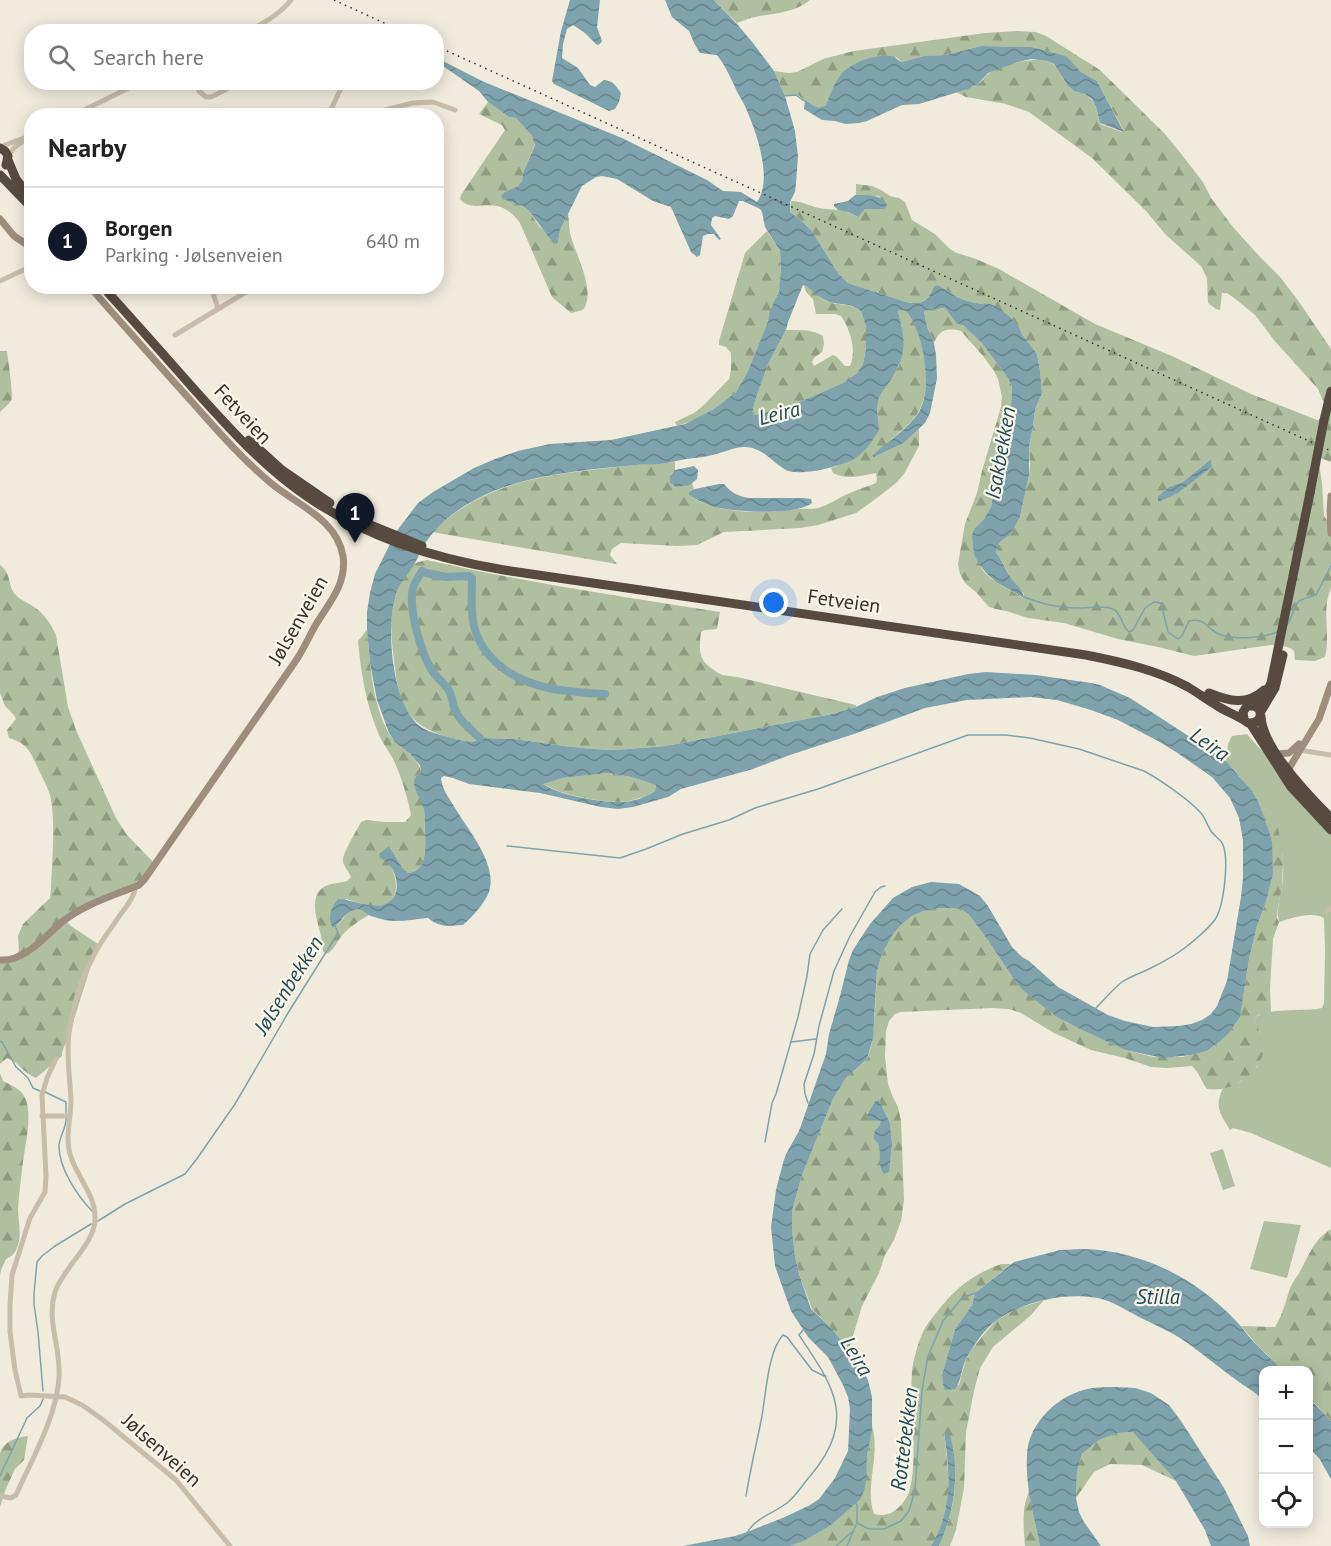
<!DOCTYPE html>
<meta charset="utf-8">
<style>
:root{--surface:#fff;--page:#f6f6f6;--text:#222;--muted:#767676;--line:#e0e0e0;--accent:#111827}
body{margin:0;font-family:"PT Sans",sans-serif;background:var(--page);color:var(--text)}
.controls{position:absolute;right:18px;bottom:18px;display:grid;overflow:hidden;border-radius:12px;box-shadow:0 3px 15px #0003}
.controls button{width:54px;height:54px;display:grid;place-items:center;padding:0;border:0;border-bottom:2px solid var(--line);background:var(--surface);color:var(--text);font:30px sans-serif}
.you{position:absolute;left:774px;top:603px;width:21px;height:21px;margin:-15px;border:4px solid #fff;border-radius:50%;background:#1a73e8;box-shadow:0 0 0 9px #1a73e833}
.badge{display:grid;place-items:center;width:39px;height:39px;border-radius:50%;background:var(--accent);color:#fff;font-size:20px;font-weight:700}
.pin{position:absolute;translate:-50% -50px;filter:drop-shadow(0 2px 3px #0008)}
.pin::after{content:'';position:absolute;top:32px;width:21px;height:18px;background:inherit;clip-path:polygon(0 0,100% 0,50% 100%)}
.list{margin:0;padding:0;list-style:none}
h2{display:flex;justify-content:space-between;align-items:center;height:78px;margin:0;padding:0 24px;font-size:26px}
h2 small{font-size:20px;font-weight:400;color:var(--muted)}
.list li{display:grid;grid-template-columns:39px 1fr auto;gap:18px;align-items:center;box-sizing:border-box;height:108px;padding:0 24px;border-top:2px solid var(--line)}
.list b{display:block;font-size:22px;white-space:nowrap}
.list p{margin:0;font-size:20px;white-space:nowrap;color:var(--muted)}
.list em{font-size:20px;font-style:normal;color:var(--muted)}
.icon{flex:none;width:33px;height:33px;fill:none;stroke:currentColor;stroke-width:2;stroke-linecap:round;stroke-linejoin:round}
.map{position:relative;flex:none;width:1331px;height:1546px;overflow:hidden}
.search{position:absolute;background:var(--surface);box-shadow:0 3px 15px #0003;left:24px;top:24px;width:420px;height:66px;display:flex;align-items:center;gap:15px;box-sizing:border-box;padding:0 21px;border-radius:24px;color:var(--muted);font-size:22px}
.panel{position:absolute;background:var(--surface);box-shadow:0 3px 15px #0003;left:24px;top:108px;width:420px;height:186px;border-radius:24px}
.map>svg:first-child{display:block}
</style>
<div class="map">
<svg width="1331" height="1546" viewBox="0 0 1331 1546">
<defs>
<pattern id="forest-firs" width="22" height="20" patternUnits="userSpaceOnUse" patternTransform="scale(1.5)"><rect width="22" height="20" fill="#afbf9f"/><path d="M5 1l3.5 6h-7zM16 11l3.5 6h-7z" fill="#8f9c82"/></pattern>
<pattern id="water-waves" width="16" height="10" patternUnits="userSpaceOnUse" patternTransform="scale(1.5)"><rect width="16" height="10" fill="#7fa3ac"/><path d="M0 5q4-4 8 0t8 0" fill="none" stroke="#69858c"/></pattern>
</defs>
<rect width="100%" height="100%" fill="#f1ebde"/>
<path fill="#afbf9f" d="M 1247,734 C 1271,763 1303,789 1331,815 L 1331,1168 L 1251,1133 L 1233,1128 L 1230,1130 C 1220,1113 1214,1107 1223,1088 L 1241,1082 L 1258,1066 L 1261,1035 L 1256,1026 L 1255,1018 C 1266,1007 1305,1012 1322,1008 L 1324,1003 L 1325,950 L 1324,918 C 1312,911 1291,918 1279,922 C 1275,907 1283,891 1283,876 C 1284,860 1282,846 1277,830 C 1276,826 1276,821 1274,817 C 1270,810 1262,808 1258,801 C 1248,787 1239,774 1226,762 L 1228,744 L 1232,736 Z
M 1223,1149 L 1235,1186 L 1223,1190 L 1210,1153 Z
M 1264,1221 L 1301,1225 L 1287,1278 L 1250,1269 Z"/>
<path fill="url(#forest-firs)" fill-rule="evenodd" d="M 714,0 L 810,0 C 795,13 774,13 755,17 C 749,18 743,21 737,23 Z
M 1017,31 L 1036,32 L 1046,36 L 1100,70 L 1165,134 L 1178,150 L 1203,182 L 1211,198 L 1233,227 L 1260,257 L 1280,277 L 1297,299 L 1331,349 L 1331,462 L 1320,458 L 1319,463 L 1322,483 L 1324,516 L 1331,526 L 1331,588 C 1321,610 1331,634 1325,657 L 1315,661 L 1295,660 L 1294,651 C 1288,645 1280,646 1271,645 L 1194,656 L 1158,647 L 1118,639 L 1064,623 L 1028,618 L 1006,611 L 996,609 L 989,607 L 976,592 L 965,583 L 960,574 L 958,564 L 965,524 L 977,493 L 982,471 L 1001,407 L 1002,397 L 998,379 L 994,371 L 983,356 L 961,331 C 947,328 940,329 934,343 L 927,327 L 924,311 L 945,308 L 956,323 L 964,326 L 974,334 L 981,342 L 1008,378 L 1012,386 L 1011,405 L 1001,446 L 991,507 L 984,519 L 975,528 C 976,539 976,552 979,562 C 984,580 1009,588 1023,598 L 1024,594 L 1010,577 L 1001,559 L 996,553 L 997,547 L 1001,541 L 1010,535 L 1020,517 L 1029,475 L 1030,466 L 1029,446 L 1033,427 L 1035,410 L 1042,393 L 1040,370 L 1037,354 L 1022,334 L 1019,327 L 982,303 L 975,303 L 957,297 L 938,285 L 934,286 C 928,301 922,305 906,302 L 848,283 L 838,273 L 812,231 L 803,222 L 790,212 L 791,201 C 801,201 810,206 819,208 C 835,211 841,207 857,217 L 865,209 L 884,209 L 879,196 L 856,195 L 856,184 L 872,186 L 881,190 L 890,196 L 899,198 L 905,202 L 912,220 L 935,234 L 950,249 L 957,253 L 976,259 L 999,269 L 1095,324 L 1172,356 L 1251,394 L 1307,416 L 1317,420 L 1323,420 L 1325,406 L 1318,389 L 1274,340 L 1255,315 L 1238,301 L 1227,293 L 1222,293 L 1220,310 L 1216,309 L 1208,303 L 1207,278 L 1201,266 L 1166,235 L 1146,211 L 1092,158 L 1029,112 L 1006,104 L 966,97 L 956,92 C 963,90 972,88 978,84 C 982,82 984,77 988,74 C 999,65 1042,53 1054,65 C 1060,71 1063,81 1070,88 C 1073,91 1077,92 1082,93 C 1096,98 1097,111 1100,124 L 1122,132 L 1123,129 L 1097,81 L 1081,72 L 1065,56 L 1032,47 L 981,46 L 945,55 L 924,56 L 902,62 L 896,57 L 885,57 L 840,75 L 825,106 L 823,108 L 811,106 L 798,95 L 785,96 L 774,71 L 789,73 L 797,72 L 823,59 L 854,51 L 985,33 ZM 1211,459 L 1212,467 L 1177,494 L 1158,502 L 1158,496 L 1169,487 L 1183,482 Z
M 488,102 L 509,117 L 516,118 L 532,136 L 535,144 L 523,173 L 522,181 L 518,186 L 505,192 L 516,203 L 523,206 L 529,211 L 539,226 L 558,243 L 560,230 L 568,214 C 569,220 569,227 570,233 C 575,254 597,291 583,310 L 571,313 L 552,297 L 520,223 C 514,215 507,208 497,206 C 484,203 470,211 460,199 L 461,195 L 505,130 L 502,125 L 479,114 Z
M 767,231 L 780,251 L 781,272 L 781,284 L 768,321 L 748,371 L 736,392 L 714,409 L 694,420 L 677,426 L 675,422 L 694,413 L 704,405 L 729,379 L 731,370 L 731,353 L 726,347 L 719,345 L 719,341 L 745,253 Z
M 804,286 C 813,287 816,295 824,300 C 836,307 848,301 861,311 L 866,327 L 866,348 L 863,364 L 857,373 L 843,383 L 795,404 L 756,415 L 752,414 L 755,401 L 768,364 L 786,330 C 799,330 812,329 823,336 L 824,344 L 822,352 L 814,358 L 812,362 L 814,366 L 833,355 L 837,357 L 845,366 L 850,366 C 857,350 850,329 841,316 L 835,314 L 816,314 L 813,299 L 806,292 Z
M 899,310 L 906,311 C 925,332 934,390 917,414 C 905,431 886,441 874,457 L 904,443 L 919,429 L 919,446 L 904,474 L 896,483 L 877,498 L 856,513 L 818,525 L 800,528 L 724,532 L 697,545 L 677,546 L 621,543 L 612,549 L 610,555 L 617,564 L 432,532 C 490,476 559,474 634,465 C 648,464 661,464 675,462 L 675,470 L 671,474 L 670,483 L 676,487 L 692,483 L 694,489 L 689,492 L 689,495 C 715,515 766,514 798,509 C 806,508 813,510 821,507 C 831,504 839,497 850,493 C 858,489 867,487 876,483 L 877,479 L 876,473 C 862,476 846,480 833,473 L 831,468 L 837,466 L 879,430 L 877,403 L 881,392 L 899,366 L 902,328 L 898,312 Z
M 0,351 L 7,351 C 8,360 14,396 11,401 C 8,405 3,409 0,412 Z
M 427,560 C 524,582 622,597 720,612 L 717,629 L 705,630 L 701,632 C 698,657 700,662 722,675 L 737,677 L 856,705 L 856,707 L 832,714 L 666,746 L 615,750 L 594,749 L 564,746 L 515,739 L 481,738 C 473,745 460,740 451,738 C 434,733 418,727 408,712 C 398,696 396,678 394,660 C 390,629 388,598 408,572 C 410,569 412,566 414,564 C 417,562 423,561 427,560 Z
M 0,565 C 12,574 7,584 15,594 C 19,599 26,602 31,605 C 43,612 50,622 56,635 L 68,707 L 76,730 L 116,818 L 127,835 L 153,862 L 150,872 L 130,888 L 66,921 L 71,926 L 101,946 L 91,965 L 71,1029 L 62,1052 L 62,1056 L 36,1078 C 23,1073 19,1062 7,1058 L 0,1064 L 0,959 L 14,956 L 19,951 L 18,936 L 23,924 L 50,898 L 51,888 C 52,861 56,820 50,795 C 47,785 41,775 37,766 C 29,749 27,744 9,738 L 7,730 L 16,719 L 14,715 L 5,706 L 0,693 Z
M 367,630 C 370,664 372,703 389,734 C 398,748 418,755 421,772 L 415,778 C 417,789 422,800 424,810 C 425,817 424,823 425,830 C 425,845 429,871 408,873 L 402,867 L 389,846 L 386,860 C 398,872 403,903 379,906 C 369,907 356,902 346,899 L 333,928 C 346,922 343,908 362,909 L 369,915 C 360,920 351,926 343,934 C 337,941 335,950 326,954 L 323,951 C 322,945 322,938 320,932 C 316,917 308,892 328,885 C 334,883 341,883 347,881 L 351,877 C 349,871 342,865 343,859 C 344,851 357,830 361,822 L 366,820 L 384,822 L 405,822 L 411,815 C 407,795 401,775 392,757 C 388,750 383,744 380,737 C 366,706 361,673 358,641 Z
M 608,773 L 631,777 L 656,785 L 655,791 C 647,796 638,799 629,801 C 609,805 559,795 542,783 L 561,778 Z
M 1259,803 L 1270,812 L 1276,819 L 1282,847 L 1283,863 L 1282,887 L 1278,906 L 1277,918 L 1279,922 L 1273,939 L 1270,989 L 1271,1012 L 1258,1015 L 1255,1018 C 1256,1028 1263,1036 1264,1045 C 1265,1052 1262,1057 1259,1063 C 1249,1081 1227,1092 1207,1089 C 1201,1081 1199,1072 1192,1066 L 1167,1068 L 1151,1067 L 1125,1058 L 1091,1050 L 1054,1033 L 1021,1013 L 1009,1009 L 992,1008 L 901,1012 L 895,1014 L 889,1021 L 886,1031 L 885,1057 L 888,1084 L 892,1095 L 898,1107 L 901,1121 L 904,1200 L 901,1221 L 894,1240 L 885,1255 L 879,1273 L 862,1306 L 849,1349 L 829,1326 L 812,1309 L 799,1274 L 795,1256 L 792,1230 L 792,1211 L 802,1175 L 833,1099 L 846,1078 L 867,1059 L 871,1047 L 875,1012 L 877,971 L 882,954 L 893,934 L 902,924 L 912,916 L 924,911 L 942,908 L 961,909 L 969,915 L 987,939 L 1017,984 L 1033,998 L 1066,1022 L 1125,1050 L 1154,1057 L 1182,1057 L 1207,1051 L 1218,1043 L 1240,1016 L 1249,959 L 1257,926 L 1266,902 L 1273,874 L 1269,831 ZM 879,1100 L 890,1123 L 892,1143 L 878,1146 L 877,1129 L 881,1125 L 881,1121 L 867,1117 L 867,1115 L 875,1101 Z
M 0,1073 L 3,1081 C 11,1085 21,1089 25,1098 C 33,1113 25,1146 23,1162 C 21,1178 19,1194 18,1209 C 18,1223 23,1236 16,1250 C 14,1255 10,1257 6,1259 L 1,1270 L 0,1276 Z
M 1331,1229 L 1331,1421 L 1309,1397 L 1308,1370 L 1283,1370 L 1257,1345 L 1241,1326 L 1275,1327 C 1282,1316 1285,1304 1289,1291 C 1291,1285 1294,1280 1298,1275 C 1308,1258 1313,1240 1331,1229 Z
M 1001,1264 L 1011,1264 L 975,1293 L 972,1305 L 955,1329 L 942,1375 L 943,1384 L 959,1385 L 965,1362 L 972,1349 L 995,1321 L 1016,1309 L 1044,1300 L 1031,1315 L 993,1347 L 980,1368 L 974,1391 L 966,1432 L 964,1488 L 956,1530 L 950,1546 L 939,1546 C 952,1517 959,1486 953,1454 C 952,1447 947,1439 944,1432 C 949,1473 954,1510 931,1546 L 790,1546 L 804,1541 L 830,1526 L 860,1500 L 872,1426 C 881,1454 864,1488 874,1514 C 880,1516 886,1515 891,1513 C 899,1509 906,1500 909,1492 C 919,1458 909,1408 912,1372 C 913,1360 918,1343 923,1332 C 926,1325 931,1319 936,1313 C 955,1288 972,1275 1001,1264 Z
M 1134,1432 L 1176,1481 L 1142,1465 L 1110,1464 L 1094,1472 L 1076,1498 L 1077,1472 L 1082,1454 L 1099,1440 L 1118,1433 Z
M 28,1436 L 24,1460 L 15,1469 L 5,1491 L 0,1507 L 0,1453 C 4,1441 17,1437 28,1436 Z
M 1029,1485 L 1033,1514 L 1040,1546 L 1025,1546 C 1024,1534 1022,1512 1026,1500 C 1028,1494 1029,1492 1029,1485 Z"/>
<path fill="url(#water-waves)" fill-rule="evenodd" d="M 570,0 L 600,0 L 597,27 L 602,41 L 600,44 L 597,45 L 585,33 L 573,25 L 567,29 L 563,44 L 562,58 L 578,68 L 590,85 L 595,87 L 604,80 C 613,81 616,86 621,93 L 619,102 L 615,109 L 609,111 L 554,84 L 552,81 L 561,31 Z
M 665,0 L 714,0 L 737,24 L 753,43 L 774,71 L 785,96 L 795,131 L 798,156 L 796,183 L 795,192 L 790,202 L 790,212 L 803,222 L 812,231 L 838,273 L 848,283 L 906,302 C 923,305 928,301 934,286 L 938,285 L 957,297 L 965,300 L 975,303 L 990,304 L 999,308 L 1010,317 L 1019,327 L 1022,334 L 1037,354 L 1040,370 L 1042,393 L 1035,410 L 1033,427 L 1029,446 L 1029,475 L 1020,517 L 1010,535 L 1001,541 L 997,547 L 996,553 C 1003,560 1005,570 1011,578 C 1016,585 1023,589 1024,598 L 996,582 L 987,574 L 979,564 L 974,554 L 972,535 L 975,528 L 984,519 L 991,507 L 1003,436 L 1011,405 L 1012,386 L 1008,378 L 981,342 L 964,326 L 956,323 L 945,308 L 924,311 L 927,327 L 934,343 L 936,355 L 937,378 L 930,413 L 925,423 L 904,443 L 874,457 L 872,456 C 887,442 907,430 919,412 C 933,388 924,332 906,311 L 899,310 L 898,312 C 906,341 907,355 890,381 C 885,388 880,393 878,401 C 876,410 879,421 879,430 C 873,440 866,451 856,458 C 843,466 800,477 786,470 C 771,462 762,446 743,447 C 731,448 720,454 708,456 C 699,458 690,458 681,460 C 676,461 672,462 668,463 C 657,465 646,464 636,465 C 577,471 507,475 457,511 C 443,521 432,532 423,547 C 420,552 418,558 415,563 C 408,575 398,584 395,598 C 386,630 392,706 421,727 C 428,732 442,735 451,738 C 461,740 473,745 481,738 L 515,739 L 564,746 L 594,749 L 615,750 L 666,746 L 832,714 L 856,707 L 877,697 L 905,688 L 968,674 L 986,672 L 1036,675 L 1091,683 L 1100,685 L 1130,698 L 1224,759 L 1233,769 L 1252,791 L 1259,803 L 1269,831 L 1272,842 L 1273,874 L 1266,902 L 1257,926 L 1249,959 L 1240,1017 L 1228,1034 L 1218,1043 L 1207,1051 L 1191,1055 L 1163,1058 L 1125,1050 L 1076,1027 L 1057,1017 L 1025,992 L 1017,984 L 987,939 L 969,915 L 961,909 L 942,908 L 924,911 L 912,916 L 902,924 L 893,934 L 882,954 L 877,971 L 873,1038 L 867,1059 L 846,1078 L 833,1099 L 802,1175 L 792,1211 L 792,1230 L 795,1256 L 799,1274 L 811,1309 L 829,1326 L 849,1349 L 856,1358 L 868,1380 L 872,1397 L 872,1430 L 867,1456 L 866,1480 L 864,1491 L 860,1500 L 830,1526 L 804,1541 L 790,1546 L 683,1546 L 735,1536 L 747,1532 L 785,1517 L 810,1505 L 819,1499 L 835,1478 L 848,1451 L 850,1409 L 848,1397 L 843,1385 L 828,1357 L 808,1337 L 791,1311 L 775,1266 L 771,1227 L 776,1190 L 783,1163 L 786,1154 L 799,1131 L 826,1054 L 829,1034 L 840,996 L 849,960 L 853,950 L 870,924 L 893,898 L 912,887 L 931,882 L 959,884 L 980,896 L 988,906 L 1012,947 L 1022,957 L 1029,961 L 1058,987 L 1108,1015 L 1125,1021 L 1153,1027 L 1179,1026 L 1191,1024 L 1202,1020 L 1211,1014 L 1217,1006 L 1227,981 L 1241,897 L 1243,878 L 1243,840 L 1239,818 L 1230,798 L 1212,777 L 1176,752 L 1158,741 L 1118,720 L 1091,710 L 1057,700 L 1031,697 L 967,700 L 925,708 L 857,733 L 790,755 L 753,769 L 681,789 L 668,797 L 633,807 L 618,809 L 601,807 L 540,793 L 469,784 L 453,778 L 444,776 L 441,778 C 442,789 449,798 455,808 C 468,830 498,864 489,892 C 485,903 471,918 463,925 C 447,926 441,928 428,918 C 414,919 399,923 385,920 C 380,919 375,917 371,916 C 364,913 362,907 354,910 C 343,913 342,923 333,928 C 327,918 331,907 338,899 C 351,899 374,910 385,904 C 405,896 397,864 380,858 L 379,854 L 389,846 L 402,867 L 408,873 C 429,871 425,845 425,829 C 424,823 425,816 424,810 C 422,801 415,792 414,783 C 413,778 418,775 421,772 L 420,765 L 410,754 L 395,742 L 389,733 L 377,700 L 370,663 L 367,630 L 367,612 L 370,593 L 375,574 L 396,532 L 418,503 L 433,492 L 474,468 L 495,459 L 518,451 L 550,444 L 611,440 L 685,424 L 714,409 L 736,392 L 748,371 L 768,321 L 770,311 L 779,291 L 781,272 L 780,251 L 765,227 L 762,212 L 760,209 L 743,201 L 739,201 L 733,216 L 729,219 L 715,216 L 712,218 L 711,225 L 721,239 L 719,240 L 714,234 L 708,234 L 703,236 L 700,255 L 697,257 L 691,252 L 671,207 L 653,201 L 617,179 L 602,176 L 596,177 L 582,186 L 560,230 L 558,243 L 554,244 L 529,211 L 523,206 L 503,199 L 501,196 L 505,192 L 518,186 L 522,181 L 523,173 L 535,145 L 532,136 L 516,118 L 509,117 L 488,102 L 479,91 L 443,66 L 437,64 L 437,58 L 482,81 L 622,138 L 707,180 L 723,191 L 741,192 L 757,202 C 774,178 755,128 744,104 C 741,98 737,93 735,87 C 729,75 725,65 717,55 L 700,53 L 694,43 L 689,31 L 672,17 ZM 803,285 C 811,288 815,294 823,299 C 835,307 847,300 861,311 L 866,327 L 866,348 L 863,364 L 857,373 L 843,383 L 795,404 L 756,415 L 752,414 L 755,401 L 768,364 L 786,330 L 788,322 ZM 608,773 L 631,777 L 656,785 L 655,791 C 646,797 635,801 624,802 C 604,803 560,796 543,784 L 562,778 Z
M 981,46 L 1032,47 L 1066,56 L 1081,72 L 1097,81 L 1124,132 L 1100,123 L 1096,107 L 1092,99 L 1085,94 L 1074,91 L 1068,86 L 1054,64 L 1047,61 L 1031,59 L 1018,62 L 988,73 L 978,84 L 968,89 L 919,104 L 902,105 L 867,121 L 859,123 L 846,124 L 835,121 L 822,120 L 804,109 L 805,100 C 811,104 817,110 825,106 C 830,97 833,85 839,77 C 848,63 879,52 895,57 C 895,58 901,62 902,62 L 924,56 L 945,55 Z
M 855,195 C 867,195 882,193 887,206 L 884,209 L 865,209 L 858,217 L 848,212 L 838,210 L 834,206 L 834,204 L 848,201 Z
M 1211,459 L 1212,467 L 1177,494 L 1158,502 L 1158,496 L 1169,487 L 1183,482 Z
M 694,466 L 698,470 L 697,479 L 690,485 L 676,487 L 670,483 L 670,476 L 675,470 Z
M 719,484 L 724,484 C 731,493 738,496 749,498 L 803,498 L 811,499 L 812,503 C 796,516 735,512 714,507 C 706,504 696,500 689,495 L 689,492 L 695,489 Z
M 879,1100 L 890,1123 L 892,1143 L 889,1172 L 884,1174 C 877,1166 882,1153 878,1144 C 875,1139 873,1140 874,1134 C 875,1128 880,1128 881,1121 L 868,1120 L 867,1115 L 875,1101 Z
M 1082,1249 C 1141,1250 1196,1278 1236,1321 C 1243,1328 1249,1338 1257,1345 C 1265,1354 1275,1362 1283,1370 L 1264,1370 L 1263,1401 C 1254,1390 1250,1390 1239,1382 C 1219,1368 1200,1351 1180,1338 C 1167,1330 1153,1324 1139,1317 C 1126,1310 1112,1301 1098,1298 C 1064,1292 1025,1301 997,1320 C 986,1327 969,1351 964,1364 C 961,1372 961,1382 955,1389 L 945,1390 L 943,1384 L 942,1375 L 955,1329 L 972,1305 L 975,1293 L 1014,1262 L 1060,1250 Z
M 1116,1387 L 1135,1388 L 1151,1393 L 1169,1405 L 1181,1421 L 1224,1488 L 1248,1536 L 1250,1546 L 1211,1546 L 1205,1530 L 1176,1481 L 1133,1432 L 1118,1433 L 1099,1440 L 1082,1454 L 1077,1472 L 1076,1498 L 1079,1512 L 1084,1522 L 1101,1546 L 1040,1546 C 1034,1517 1025,1485 1027,1455 C 1028,1426 1053,1400 1080,1391 C 1091,1387 1104,1387 1116,1387 Z
M 1308,1397 L 1331,1421 L 1331,1479 L 1319,1458 L 1309,1448 Z
M 944,1432 L 950,1435 C 960,1472 955,1511 939,1546 L 931,1546 C 953,1510 950,1472 944,1432 Z"/>
<g fill="none" stroke-linecap="round" stroke-linejoin="round">
<path stroke="#7fa3ac" stroke-width="1.5" d="M 783,96 L 796,95 L 804,101
M 1024,597 C 1043,604 1055,607 1075,608 C 1087,609 1102,604 1113,609 C 1122,613 1121,626 1129,632 L 1133,630 L 1145,608 L 1154,602 L 1161,603 L 1168,632 L 1178,639 L 1182,636 L 1189,621 C 1206,617 1207,630 1221,635 C 1237,640 1262,638 1277,632
M 1288,624 C 1299,602 1290,602 1316,595 L 1331,566
M 507,846 L 620,858 L 646,849 L 683,834 L 729,820 L 755,808 L 818,789 L 968,735 L 1006,735 L 1030,738 L 1079,749 L 1144,771 C 1159,779 1188,799 1200,812 C 1205,817 1207,825 1211,831 C 1215,837 1221,839 1223,845 C 1229,860 1224,904 1216,918 C 1209,929 1197,938 1186,947 C 1176,955 1163,962 1151,968 C 1141,973 1131,976 1122,982 C 1113,989 1104,1000 1096,1008
M 0,1041 L 2,1042 L 16,1067 L 28,1078 L 33,1088 L 40,1091
M 791,1042 L 816,1039
M 45,1092 L 66,1102 L 66,1113
M 808,1103 L 805,1094 L 804,1084 L 814,1054 L 819,1026 L 834,971 L 850,936 L 875,892 L 881,887 L 885,886
M 66,1117 C 67,1127 60,1135 59,1145 C 58,1167 78,1197 93,1212
M 765,1142 L 772,1103 L 776,1094 L 798,1017 L 807,976 L 810,954 L 823,930 L 842,909
M 98,1221 L 125,1204 L 185,1174 L 196,1160 L 235,1104 L 288,1013 L 338,933 L 335,926
M 43,1391 L 38,1332 L 34,1304 L 34,1293 L 37,1262 L 42,1256 L 55,1246 L 91,1224
M 0,1476 L 27,1418 L 40,1406 L 43,1399
M 746,1496 C 750,1471 756,1446 761,1421 C 766,1398 767,1352 783,1335 L 787,1337 L 812,1370 L 824,1376 L 826,1376
M 856,1502 L 857,1506 L 857,1523 L 869,1529 L 884,1529 L 901,1521 L 909,1511 L 915,1490 L 922,1390 L 928,1356 L 943,1321 L 962,1298 L 975,1293
M 747,1533 C 755,1518 774,1513 787,1503 C 796,1496 803,1484 811,1475 C 857,1419 834,1387 799,1335 L 803,1330
M 836,1546 L 853,1531
M 847,1546 L 856,1525"/>
<path stroke="#7fa3ac" stroke-width="8" d="M 422,571 L 422,572 L 446,577 L 469,576 L 472,578 C 472,596 470,616 476,633 C 481,647 489,657 500,666 C 530,690 568,692 605,694
M 422,571 C 419,576 415,582 413,588 C 408,608 421,654 433,672 C 437,678 444,683 448,689 C 452,695 452,701 454,707 C 459,721 470,729 480,738"/>
<path stroke="#c8bdab" stroke-width="5" d="M 246,32 C 264,23 279,15 291,0
M 195,82 L 199,91 L 206,97 L 211,97 L 241,82
M 330,112 L 349,116
M 72,116 L 141,82
M 328,116 L 342,86
M 361,116 L 413,103 L 433,102 L 455,110
M 0,147 L 32,135
M 8,156 L 15,147 L 26,139
M 0,281 L 32,266
M 218,309 L 256,286
M 175,335 L 218,309 L 211,286
M 1305,751 L 1331,755
M 1327,911 L 1331,908
M 56,1059 L 47,1078 L 42,1095 L 46,1176 L 45,1192 L 30,1218 L 12,1275 L 10,1305 L 10,1332 L 15,1370 L 21,1396 L 29,1395 L 65,1397 L 82,1405 L 102,1419 L 176,1480 L 230,1546
M 42,1116 L 69,1116
M 0,1496 L 11,1498 L 16,1495 C 32,1459 57,1416 59,1377 C 61,1347 46,1321 55,1292 C 64,1266 96,1244 95,1217 C 95,1194 76,1176 70,1154 C 65,1136 71,1119 71,1100 C 70,1078 66,1055 69,1033 C 73,1007 81,978 94,955 C 100,943 108,932 116,921 C 123,910 134,899 136,886"/>
<path stroke="#9c8d7c" stroke-width="7" d="M 0,219 L 14,236 L 32,248
M 1331,496 L 1330,511 L 1331,533
M 1277,754 L 1289,753 L 1299,744
M 1288,770 L 1319,719 L 1331,684
M 0,960 C 25,962 45,936 62,922 C 84,904 113,896 139,885 L 144,880 L 297,659 C 304,648 309,637 315,626 C 328,604 347,585 343,556 C 337,520 298,505 272,484 C 242,459 218,431 192,402 C 158,364 123,325 89,286"/>
<path stroke="#574b41" stroke-width="9" d="M 0,148 L 5,151 L 8,156 L 6,165
M 8,160 L 16,179 L 32,199
M 0,175 L 32,208
M 102,286 C 133,320 163,354 193,388 C 228,427 262,465 305,495 C 365,537 432,558 504,570 L 1086,655 C 1121,662 1157,670 1188,687 C 1198,693 1206,699 1216,705 C 1226,712 1239,716 1248,723 C 1257,724 1263,718 1259,709 L 1254,706 L 1247,706 L 1243,712 L 1244,719
M 1324,420 L 1331,391
M 249,440 L 282,470 L 330,503
M 363,522 L 422,546
M 1209,693 C 1229,701 1246,706 1264,690
M 1254,706 L 1265,695 L 1271,683 L 1310,493
M 1260,713 L 1275,688 L 1283,655
M 1261,716 C 1262,747 1309,796 1331,818
M 1250,723 L 1291,787 L 1331,830"/>
<path stroke="#373029" stroke-width="1.5" stroke-dasharray="1.5 4.5" stroke-linecap="butt" d="M 334,0 L 404,32
M 436,46 L 1331,451"/>
<path stroke="#574b41" stroke-width="9" d="M 1310,493 L 1324,420"/>
</g>
<g text-anchor="middle" dominant-baseline="central" stroke-width="4.5" stroke-linejoin="round" paint-order="stroke">
<g font-size="20" fill="#373029" stroke="#f9f5ea">
<text transform="translate(243 414) rotate(47)">Fetveien</text>
<text transform="translate(844 601) rotate(8)">Fetveien</text>
<text transform="translate(298 620) rotate(-60)">Jølsenveien</text>
<text transform="translate(162 1450) rotate(42)">Jølsenveien</text>
</g>
<g font-size="21" font-style="italic" fill="#214956" stroke="#f9f5ea">
<text transform="translate(779 413) rotate(-14)">Leira</text>
<text transform="translate(1000 453) rotate(-80)">Isakbekken</text>
<text transform="translate(1210 744) rotate(35)">Leira</text>
<text transform="translate(288 985) rotate(-58)">Jølsenbekken</text>
<text x="1158" y="1296">Stilla</text>
<text transform="translate(857 1356) rotate(59)">Leira</text>
<text transform="translate(904 1439) rotate(-83)">Rottebekken</text>
</g>
</g>
</svg>
<div class="controls">
<button>+</button>
<button>−</button>
<button><svg class="icon" aria-label="locate" viewBox="0 0 24 24"><circle cx="12" cy="12" r="6"/><path d="M12 2v4M12 18v4M2 12h4M18 12h4"/></svg></button>
</div>
<div class="you"></div>
<div class="pin badge" style="left:355px;top:543px">1</div>
<div class="search"><svg class="icon" aria-label="search" viewBox="0 0 24 24"><circle cx="10" cy="10" r="6"/><path d="M15 15l6 6"/></svg>Search here</div>
<section class="panel">
<h2>Nearby<small></small></h2>
<ul class="list">
<li><span class="badge">1</span><div><b>Borgen</b><p>Parking · Jølsenveien</p></div><em>640 m</em></li>
</ul>
</section>
</div>
